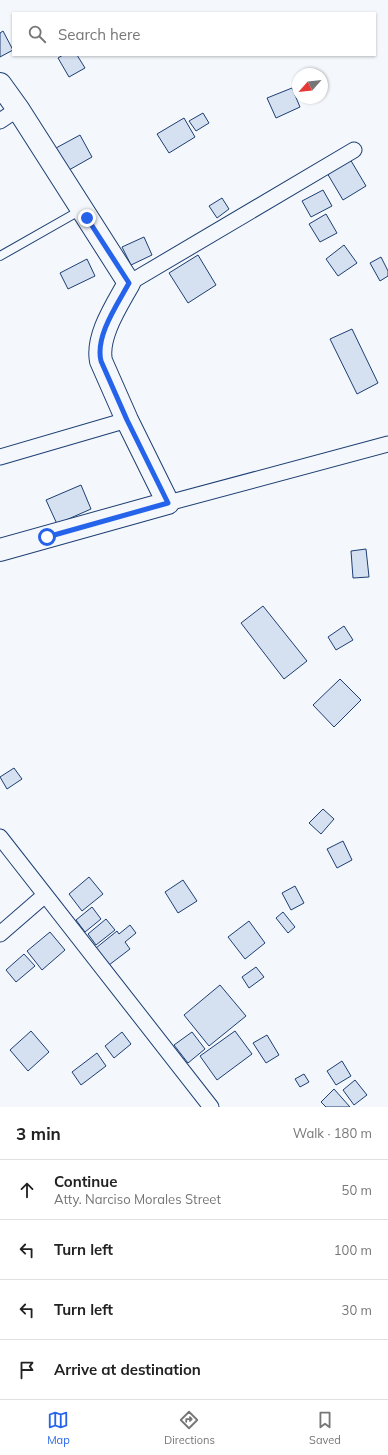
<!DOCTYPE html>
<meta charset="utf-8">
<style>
:root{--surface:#fff;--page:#f6f6f6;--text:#222;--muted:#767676;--line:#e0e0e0;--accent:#2563eb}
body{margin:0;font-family:Mulish,sans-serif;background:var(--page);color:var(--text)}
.compass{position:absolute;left:292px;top:68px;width:36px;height:36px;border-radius:50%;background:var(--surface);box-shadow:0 1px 3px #0004;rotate:243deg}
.stop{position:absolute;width:12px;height:12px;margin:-9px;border:3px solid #2563eb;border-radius:50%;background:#fff}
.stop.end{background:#2563eb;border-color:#fff;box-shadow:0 1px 4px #0008}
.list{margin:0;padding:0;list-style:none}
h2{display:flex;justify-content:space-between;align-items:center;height:52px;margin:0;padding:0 16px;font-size:17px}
h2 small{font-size:13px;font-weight:400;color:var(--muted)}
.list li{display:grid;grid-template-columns:26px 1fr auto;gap:12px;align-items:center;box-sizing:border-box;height:60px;padding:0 16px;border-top:1px solid var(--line)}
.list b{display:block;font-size:15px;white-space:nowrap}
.list p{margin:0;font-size:13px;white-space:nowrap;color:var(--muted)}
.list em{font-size:13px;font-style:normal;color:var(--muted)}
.icon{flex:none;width:22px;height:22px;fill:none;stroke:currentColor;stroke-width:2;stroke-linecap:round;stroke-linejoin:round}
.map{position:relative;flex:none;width:388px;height:1107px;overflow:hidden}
.search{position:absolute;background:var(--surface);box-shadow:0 1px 3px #0004;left:12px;right:12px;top:12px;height:44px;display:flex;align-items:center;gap:10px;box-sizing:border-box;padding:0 14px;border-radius:0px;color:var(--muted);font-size:15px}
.sheet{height:292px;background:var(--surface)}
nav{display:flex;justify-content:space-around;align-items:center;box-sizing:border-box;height:56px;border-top:1px solid var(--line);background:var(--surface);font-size:11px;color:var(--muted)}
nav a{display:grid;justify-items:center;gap:2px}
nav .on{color:var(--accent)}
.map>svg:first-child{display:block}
</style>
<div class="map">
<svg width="388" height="1107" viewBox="0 0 388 1107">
<rect width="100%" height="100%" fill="#f4f7fb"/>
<path fill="#d5e0f0" stroke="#1d3f73" d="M 3,31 L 13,50 L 0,57 L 0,33 Z
M 63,55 L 77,55 L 85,68 L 69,77 L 58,58 Z
M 292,88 L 300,107 L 276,118 L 267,98 Z
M 203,113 L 209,123 L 196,131 L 189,121 Z
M 184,118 L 195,137 L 169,153 L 157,134 Z
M 80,135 L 92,157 L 69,170 L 56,148 Z
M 350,159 L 366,186 L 343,200 L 327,173 Z
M 323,190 L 332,206 L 311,217 L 302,201 Z
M 222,198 L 229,209 L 217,218 L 209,206 Z
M 326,214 L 337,233 L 320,242 L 309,224 Z
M 144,237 L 152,255 L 131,265 L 122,247 Z
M 344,245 L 357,263 L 338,276 L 326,259 Z
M 198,255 L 216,285 L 188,303 L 169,273 Z
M 381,257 L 388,271 L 388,276 L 380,281 L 370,263 Z
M 87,259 L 95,276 L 68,289 L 60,273 Z
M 352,329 L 378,383 L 357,394 L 330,339 Z
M 81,485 L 91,509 L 57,524 L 46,500 Z
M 366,549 L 369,577 L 353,578 L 351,551 Z
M 263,606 L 307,661 L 284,679 L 241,623 Z
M 344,626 L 353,640 L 336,650 L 328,637 Z
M 340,679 L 361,700 L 334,727 L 313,705 Z
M 14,768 L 22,779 L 7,789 L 0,777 Z
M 323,809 L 334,819 L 321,834 L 309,823 Z
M 343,841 L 352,860 L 337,868 L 327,849 Z
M 89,877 L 103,894 L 82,911 L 69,894 Z
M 183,880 L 197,901 L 178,913 L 165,892 Z
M 295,886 L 304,903 L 291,910 L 282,893 Z
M 92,907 L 101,919 L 85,932 L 76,920 Z
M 283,912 L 295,927 L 288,933 L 276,918 Z
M 106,919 L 115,930 L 96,945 L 88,934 Z
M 249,921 L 265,943 L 245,959 L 228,937 Z
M 130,925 L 136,933 L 125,942 L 130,949 L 109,965 L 96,948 L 117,931 L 119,934 Z
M 50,932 L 65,950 L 42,970 L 27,951 Z
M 24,954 L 35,966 L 16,982 L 6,970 Z
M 256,967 L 264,977 L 249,988 L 242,977 Z
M 220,985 L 246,1016 L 209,1046 L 184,1015 Z
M 31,1031 L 49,1052 L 28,1071 L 10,1050 Z
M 235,1031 L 252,1054 L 217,1080 L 200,1056 Z
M 122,1032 L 131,1044 L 114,1058 L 105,1046 Z
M 192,1032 L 205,1049 L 188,1063 L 174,1045 Z
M 267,1035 L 279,1055 L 266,1063 L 253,1043 Z
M 97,1053 L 106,1066 L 81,1085 L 72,1072 Z
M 342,1061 L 351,1076 L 336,1085 L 327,1071 Z
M 304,1074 L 309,1082 L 300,1087 L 295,1079 Z
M 355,1080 L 367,1095 L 354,1105 L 343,1090 Z
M 334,1089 L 350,1107 L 326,1107 L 321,1102 Z"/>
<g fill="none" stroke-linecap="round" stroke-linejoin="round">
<defs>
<path id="lane" d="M 0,256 L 81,210"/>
<path id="street" d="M 0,121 L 18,109
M 129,283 L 354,150
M 0,457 L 127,420
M 168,503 L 388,444
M 0,837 L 211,1107
M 0,934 L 45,895"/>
<path id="secondary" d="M 0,84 L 18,109 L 129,283 C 117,305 96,336 101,361 L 127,420 L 168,503 L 0,550"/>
</defs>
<use href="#lane" stroke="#1d3f73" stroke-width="10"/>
<use href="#street" stroke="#1d3f73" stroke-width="17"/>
<use href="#secondary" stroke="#1d3f73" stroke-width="24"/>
<use href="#lane" stroke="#f4f7fb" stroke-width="8"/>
<use href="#street" stroke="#f4f7fb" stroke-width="15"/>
<use href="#secondary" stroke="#f4f7fb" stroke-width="22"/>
</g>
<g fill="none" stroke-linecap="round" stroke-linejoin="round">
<path stroke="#2563eb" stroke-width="5" d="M 47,537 L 168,503 L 127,420 L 101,361 C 95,336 117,305 129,283 L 87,218"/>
</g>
</svg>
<svg class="compass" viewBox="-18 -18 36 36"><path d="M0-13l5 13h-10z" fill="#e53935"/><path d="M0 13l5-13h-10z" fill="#767676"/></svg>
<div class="stop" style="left:47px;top:537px"></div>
<div class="stop end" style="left:87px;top:218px"></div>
<div class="search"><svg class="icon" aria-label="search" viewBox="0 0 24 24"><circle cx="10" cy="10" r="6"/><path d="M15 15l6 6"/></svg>Search here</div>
</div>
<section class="sheet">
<h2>3 min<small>Walk · 180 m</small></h2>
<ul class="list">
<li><svg class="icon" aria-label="ahead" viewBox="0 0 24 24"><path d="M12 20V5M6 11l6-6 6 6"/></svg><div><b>Continue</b><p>Atty. Narciso Morales Street</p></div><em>50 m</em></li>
<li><svg class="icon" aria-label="left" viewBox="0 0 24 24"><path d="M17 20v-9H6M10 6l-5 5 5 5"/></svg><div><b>Turn left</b></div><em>100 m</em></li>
<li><svg class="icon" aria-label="left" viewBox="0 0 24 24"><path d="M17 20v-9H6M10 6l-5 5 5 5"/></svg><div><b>Turn left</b></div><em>30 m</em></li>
<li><svg class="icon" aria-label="arrive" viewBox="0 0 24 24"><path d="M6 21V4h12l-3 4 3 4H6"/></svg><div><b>Arrive at destination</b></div></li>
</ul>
</section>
<nav>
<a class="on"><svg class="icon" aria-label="map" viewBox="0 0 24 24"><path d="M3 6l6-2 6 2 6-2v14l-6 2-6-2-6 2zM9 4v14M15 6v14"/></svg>Map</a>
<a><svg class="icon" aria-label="directions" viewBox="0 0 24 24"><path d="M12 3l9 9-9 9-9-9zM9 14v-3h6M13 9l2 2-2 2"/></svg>Directions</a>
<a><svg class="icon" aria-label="saved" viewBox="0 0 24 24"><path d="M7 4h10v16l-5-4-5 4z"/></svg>Saved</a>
</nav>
